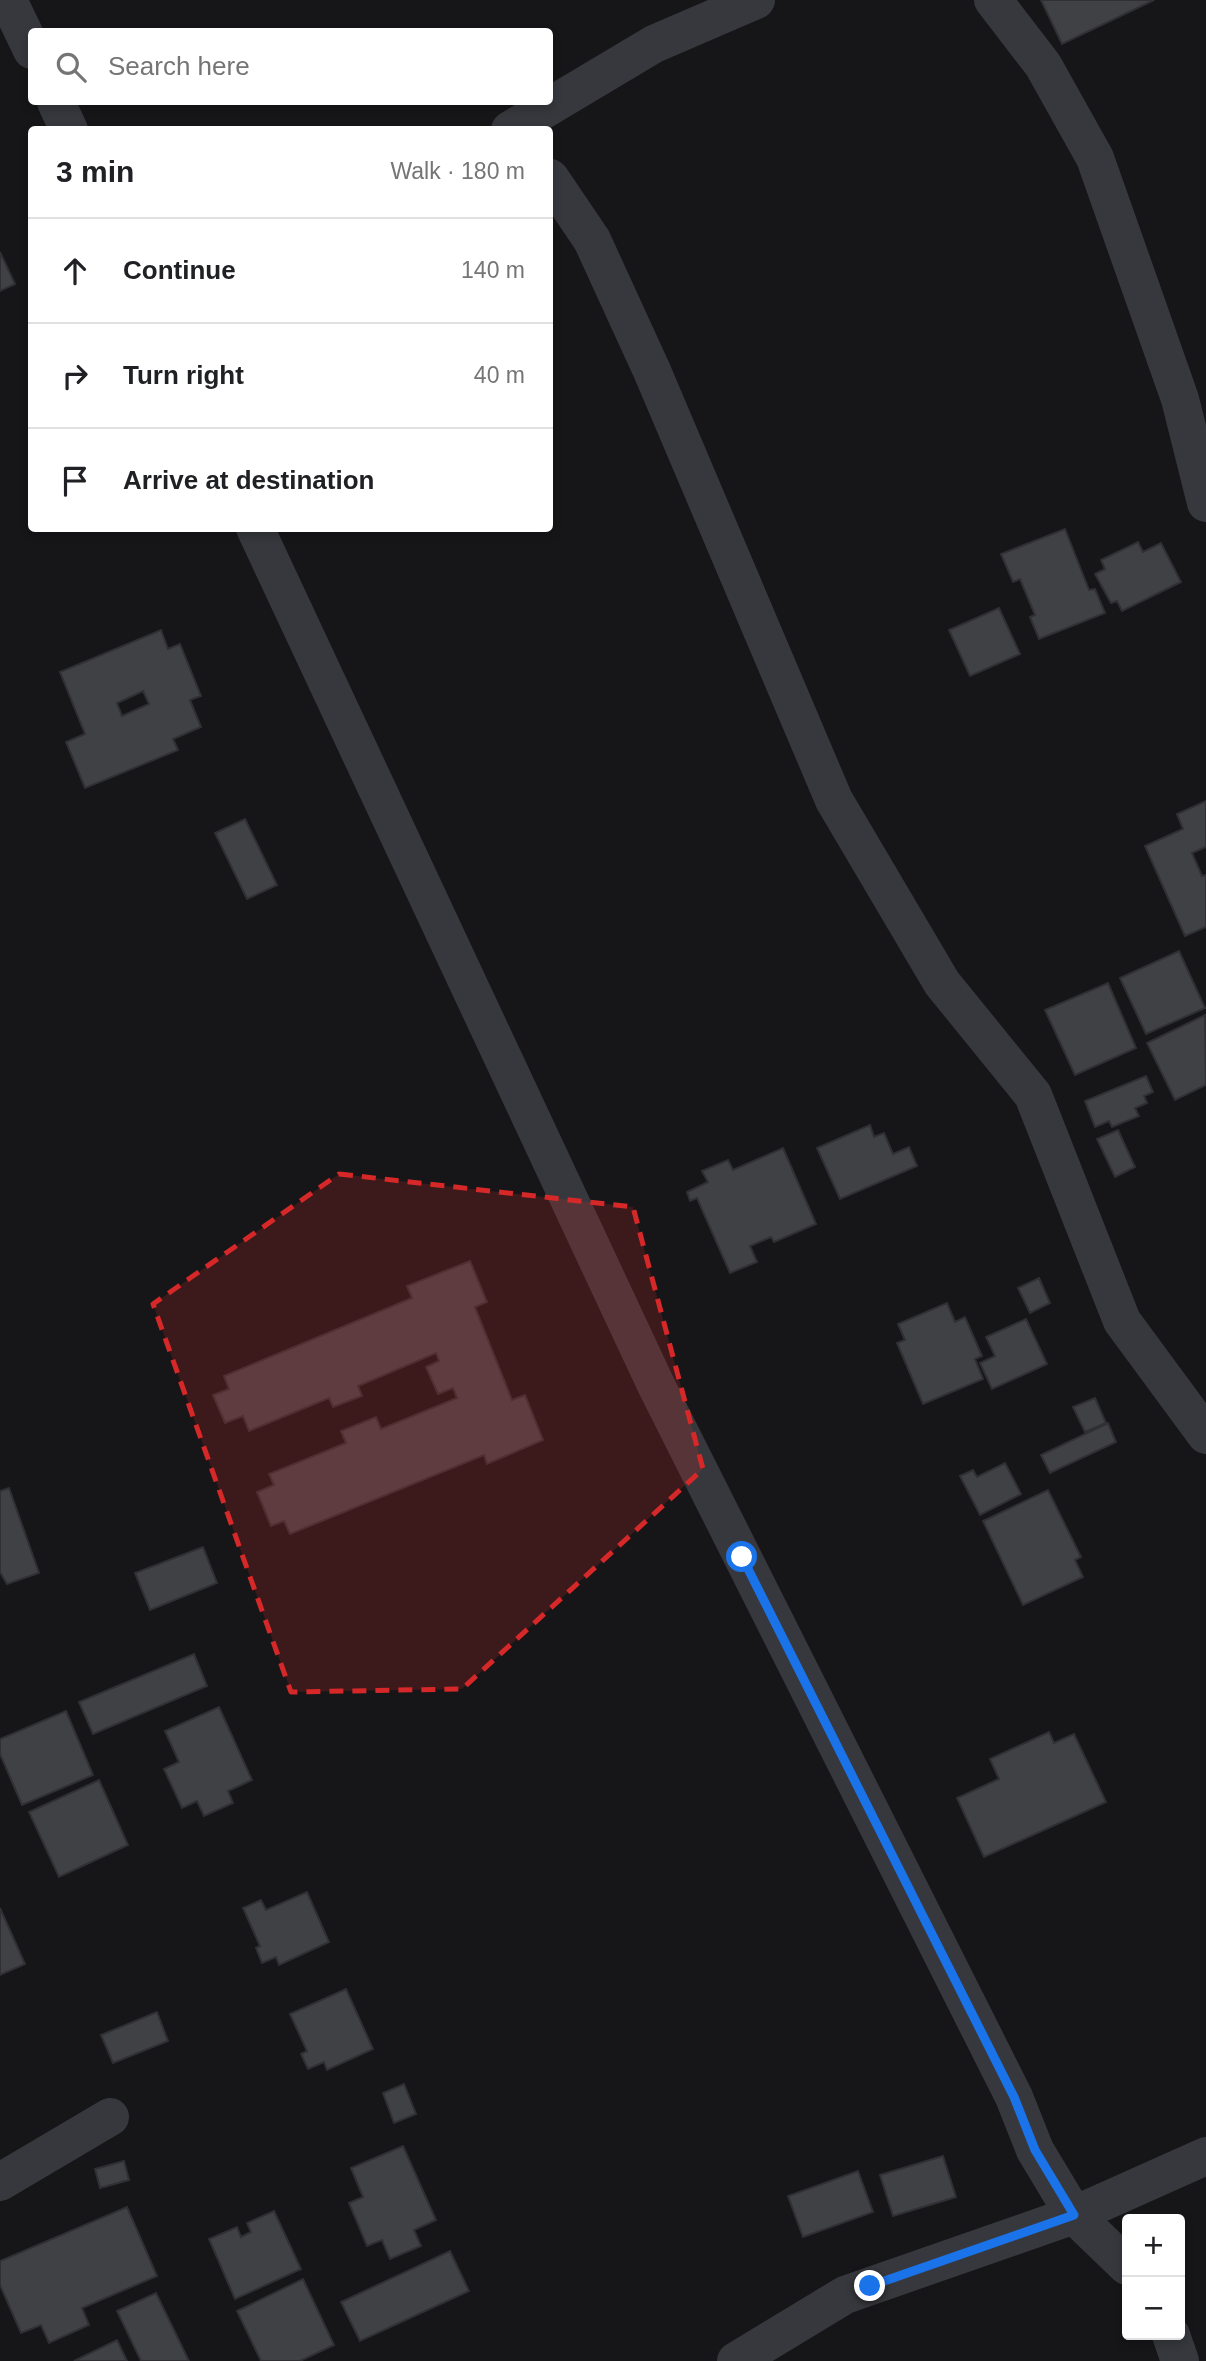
<!DOCTYPE html>
<meta charset="utf-8">
<style>
:root{--surface:#fff;--page:#f2f2f2;--text:#202124;--muted:#757577;--line:#e0e0e0}
body{margin:0;font-family:Arial,sans-serif;background:var(--page);color:var(--text)}
.controls{position:absolute;right:21px;bottom:21px;display:grid;overflow:hidden;border-radius:7px;box-shadow:0 4px 10px #0003}
.controls button{width:63px;height:63px;display:grid;place-items:center;padding:0;border:0;border-bottom:2px solid var(--line);background:var(--surface);color:var(--text);font:35px sans-serif}
.stop{position:absolute;width:21px;height:21px;margin:-16px;border:5px solid #1a73e8;border-radius:50%;background:#fff}
.stop.end{background:#1a73e8;border-color:#fff;box-shadow:0 2px 7px #0008}
.list{margin:0;padding:0;list-style:none}
h2{display:flex;justify-content:space-between;align-items:center;height:91px;margin:0;padding:0 28px;font-size:30px}
h2 small{font-size:23px;font-weight:400;color:var(--muted)}
.list li{display:grid;grid-template-columns:46px 1fr auto;gap:21px;align-items:center;box-sizing:border-box;height:105px;padding:0 28px;border-top:2px solid var(--line)}
.list b{display:block;font-size:26px;white-space:nowrap}
.list em{font-size:23px;font-style:normal;color:var(--muted)}
.icon{flex:none;width:38px;height:38px;fill:none;stroke:currentColor;stroke-width:2;stroke-linecap:round;stroke-linejoin:round}
.map{position:relative;flex:none;width:1206px;height:2361px;overflow:hidden}
.search{position:absolute;background:var(--surface);box-shadow:0 4px 10px #0003;left:28px;top:28px;width:525px;height:77px;display:flex;align-items:center;gap:18px;box-sizing:border-box;padding:0 24px;border-radius:7px;color:var(--muted);font-size:26px}
.panel{position:absolute;background:var(--surface);box-shadow:0 4px 10px #0003;left:28px;top:126px;width:525px;height:406px;border-radius:7px}
.map>svg:first-child{display:block}
</style>
<div class="map">
<svg width="1206" height="2361" viewBox="0 0 1206 2361">
<rect width="100%" height="100%" fill="#161618"/>
<path fill="#404145" stroke="#303034" stroke-width="2" fill-rule="evenodd" d="M 1041,0 L 1154,0 L 1062,44 Z
M 0,252 L 15,284 L 0,291 Z
M 1065,529 L 1089,590 L 1095,589 L 1105,613 L 1039,639 L 1030,617 L 1035,615 L 1020,579 L 1013,582 L 1001,554 Z
M 1138,542 L 1143,552 L 1161,543 L 1181,582 L 1122,611 L 1117,601 L 1111,603 L 1095,574 L 1105,569 L 1101,560 Z
M 999,608 L 1020,654 L 970,676 L 949,630 Z
M 161,630 L 168,649 L 180,644 L 201,696 L 190,700 L 201,727 L 173,739 L 178,750 L 85,788 L 66,742 L 85,734 L 60,672 ZM 143,691 L 149,704 L 122,716 L 117,703 Z
M 1206,801 L 1206,847 L 1192,853 L 1202,876 L 1206,875 L 1206,927 L 1185,936 L 1145,846 L 1183,829 L 1177,814 Z
M 245,819 L 277,885 L 247,899 L 215,833 Z
M 1179,951 L 1205,1008 L 1146,1034 L 1120,978 Z
M 1108,983 L 1136,1048 L 1075,1075 L 1045,1010 Z
M 1205,1015 L 1206,1085 L 1175,1100 L 1147,1043 Z
M 1146,1076 L 1153,1092 L 1144,1096 L 1147,1103 L 1135,1108 L 1139,1116 L 1112,1127 L 1109,1121 L 1095,1127 L 1085,1101 Z
M 870,1125 L 874,1137 L 884,1133 L 893,1154 L 909,1147 L 917,1166 L 840,1199 L 817,1148 Z
M 1118,1130 L 1135,1167 L 1115,1177 L 1097,1139 Z
M 783,1148 L 816,1224 L 774,1242 L 771,1237 L 750,1246 L 757,1262 L 730,1273 L 697,1198 L 690,1201 L 687,1192 L 708,1182 L 702,1171 L 728,1160 L 733,1170 Z
M 470,1261 L 487,1302 L 475,1307 L 512,1400 L 525,1395 L 543,1440 L 487,1464 L 484,1455 L 290,1534 L 284,1521 L 271,1526 L 257,1492 L 274,1485 L 269,1474 L 346,1443 L 341,1431 L 376,1417 L 381,1429 L 457,1398 L 453,1388 L 438,1394 L 426,1367 L 439,1361 L 436,1353 L 358,1386 L 362,1396 L 333,1407 L 329,1398 L 249,1431 L 243,1416 L 225,1423 L 213,1395 L 229,1389 L 224,1376 L 412,1298 L 407,1286 Z
M 1039,1278 L 1050,1303 L 1030,1313 L 1018,1288 Z
M 947,1303 L 955,1322 L 965,1317 L 982,1356 L 975,1359 L 983,1379 L 923,1404 L 897,1343 L 905,1340 L 898,1324 Z
M 1026,1319 L 1047,1364 L 992,1389 L 980,1363 L 995,1356 L 986,1337 Z
M 1095,1398 L 1106,1423 L 1085,1432 L 1073,1407 Z
M 1108,1423 L 1116,1442 L 1050,1473 L 1041,1455 Z
M 1005,1463 L 1021,1494 L 980,1515 L 960,1476 L 973,1470 L 977,1477 Z
M 9,1488 L 39,1573 L 7,1584 L 0,1572 L 0,1491 Z
M 1048,1490 L 1081,1557 L 1075,1560 L 1083,1577 L 1023,1605 L 983,1521 Z
M 203,1547 L 217,1583 L 150,1610 L 135,1573 Z
M 194,1654 L 207,1686 L 93,1734 L 79,1702 Z
M 219,1707 L 252,1780 L 228,1791 L 233,1803 L 204,1816 L 197,1801 L 182,1808 L 164,1769 L 179,1762 L 165,1731 Z
M 66,1711 L 93,1775 L 22,1805 L 0,1754 L 0,1739 Z
M 1049,1732 L 1054,1743 L 1074,1734 L 1106,1802 L 984,1857 L 957,1798 L 999,1779 L 990,1759 Z
M 99,1780 L 128,1845 L 59,1877 L 29,1812 Z
M 307,1892 L 329,1942 L 279,1965 L 276,1957 L 262,1963 L 256,1948 L 260,1946 L 243,1908 L 261,1900 L 266,1910 Z
M 0,1908 L 25,1964 L 0,1975 Z
M 346,1989 L 373,2049 L 327,2070 L 324,2062 L 308,2069 L 301,2054 L 307,2051 L 290,2014 Z
M 157,2012 L 168,2041 L 113,2063 L 101,2035 Z
M 404,2084 L 416,2114 L 394,2123 L 383,2093 Z
M 403,2146 L 436,2220 L 414,2230 L 421,2246 L 390,2259 L 382,2240 L 367,2246 L 349,2203 L 363,2197 L 351,2168 Z
M 943,2156 L 956,2197 L 893,2216 L 880,2175 Z
M 124,2161 L 129,2180 L 100,2188 L 95,2169 Z
M 858,2171 L 873,2212 L 803,2237 L 788,2196 Z
M 127,2207 L 157,2276 L 82,2308 L 89,2325 L 49,2343 L 41,2325 L 21,2333 L 0,2285 L 0,2261 Z
M 274,2211 L 301,2269 L 235,2299 L 209,2239 L 237,2227 L 241,2237 L 251,2232 L 247,2223 Z
M 450,2251 L 469,2291 L 360,2341 L 341,2302 Z
M 303,2279 L 334,2345 L 300,2361 L 261,2361 L 237,2311 Z
M 156,2293 L 189,2361 L 141,2361 L 117,2311 Z
M 117,2340 L 127,2361 L 74,2361 Z"/>
<g fill="none" stroke-linecap="round" stroke-linejoin="round">
<path stroke="#37383d" stroke-width="38" d="M 8,0 L 32,50
M 993,0 L 1043,65 L 1095,158 L 1180,399 L 1206,503
M 56,102 L 69,130
M 510,130 L 654,44 L 756,0
M 550,178 L 592,240 L 652,371 L 834,800 L 942,983 L 1033,1095 L 1122,1321 L 1206,1435
M 255,528 L 656,1385 L 1014,2097 L 1035,2150 L 1074,2215 L 845,2295 L 736,2361
M 0,2182 L 110,2117
M 1127,2266 L 1074,2215 L 1206,2156
M 1171,2335 L 1180,2361"/>
</g>
<g fill="none" stroke-linecap="round" stroke-linejoin="round">
<path stroke="#1a73e8" stroke-width="9" d="M 742,1557 L 1014,2097 L 1035,2150 L 1074,2215 L 870,2286"/>
</g>
<path fill="#d62828" fill-opacity="0.2" stroke="#d62828" stroke-width="5" stroke-dasharray="14 9" stroke-linejoin="round" d="M 339,1174 L 633,1207 L 703,1469 L 462,1689 L 291,1692 L 153,1304 Z"/>
</svg>
<div class="controls">
<button>+</button>
<button>−</button>
</div>
<div class="stop" style="left:742px;top:1557px"></div>
<div class="stop end" style="left:870px;top:2286px"></div>
<div class="search"><svg class="icon" aria-label="search" viewBox="0 0 24 24"><circle cx="10" cy="10" r="6"/><path d="M15 15l6 6"/></svg>Search here</div>
<section class="panel">
<h2>3 min<small>Walk · 180 m</small></h2>
<ul class="list">
<li><svg class="icon" aria-label="ahead" viewBox="0 0 24 24"><path d="M12 20V5M6 11l6-6 6 6"/></svg><div><b>Continue</b></div><em>140 m</em></li>
<li><svg class="icon" aria-label="right" viewBox="0 0 24 24"><path d="M7 20v-9h11M14 6l5 5-5 5"/></svg><div><b>Turn right</b></div><em>40 m</em></li>
<li><svg class="icon" aria-label="arrive" viewBox="0 0 24 24"><path d="M6 21V4h12l-3 4 3 4H6"/></svg><div><b>Arrive at destination</b></div></li>
</ul>
</section>
</div>
